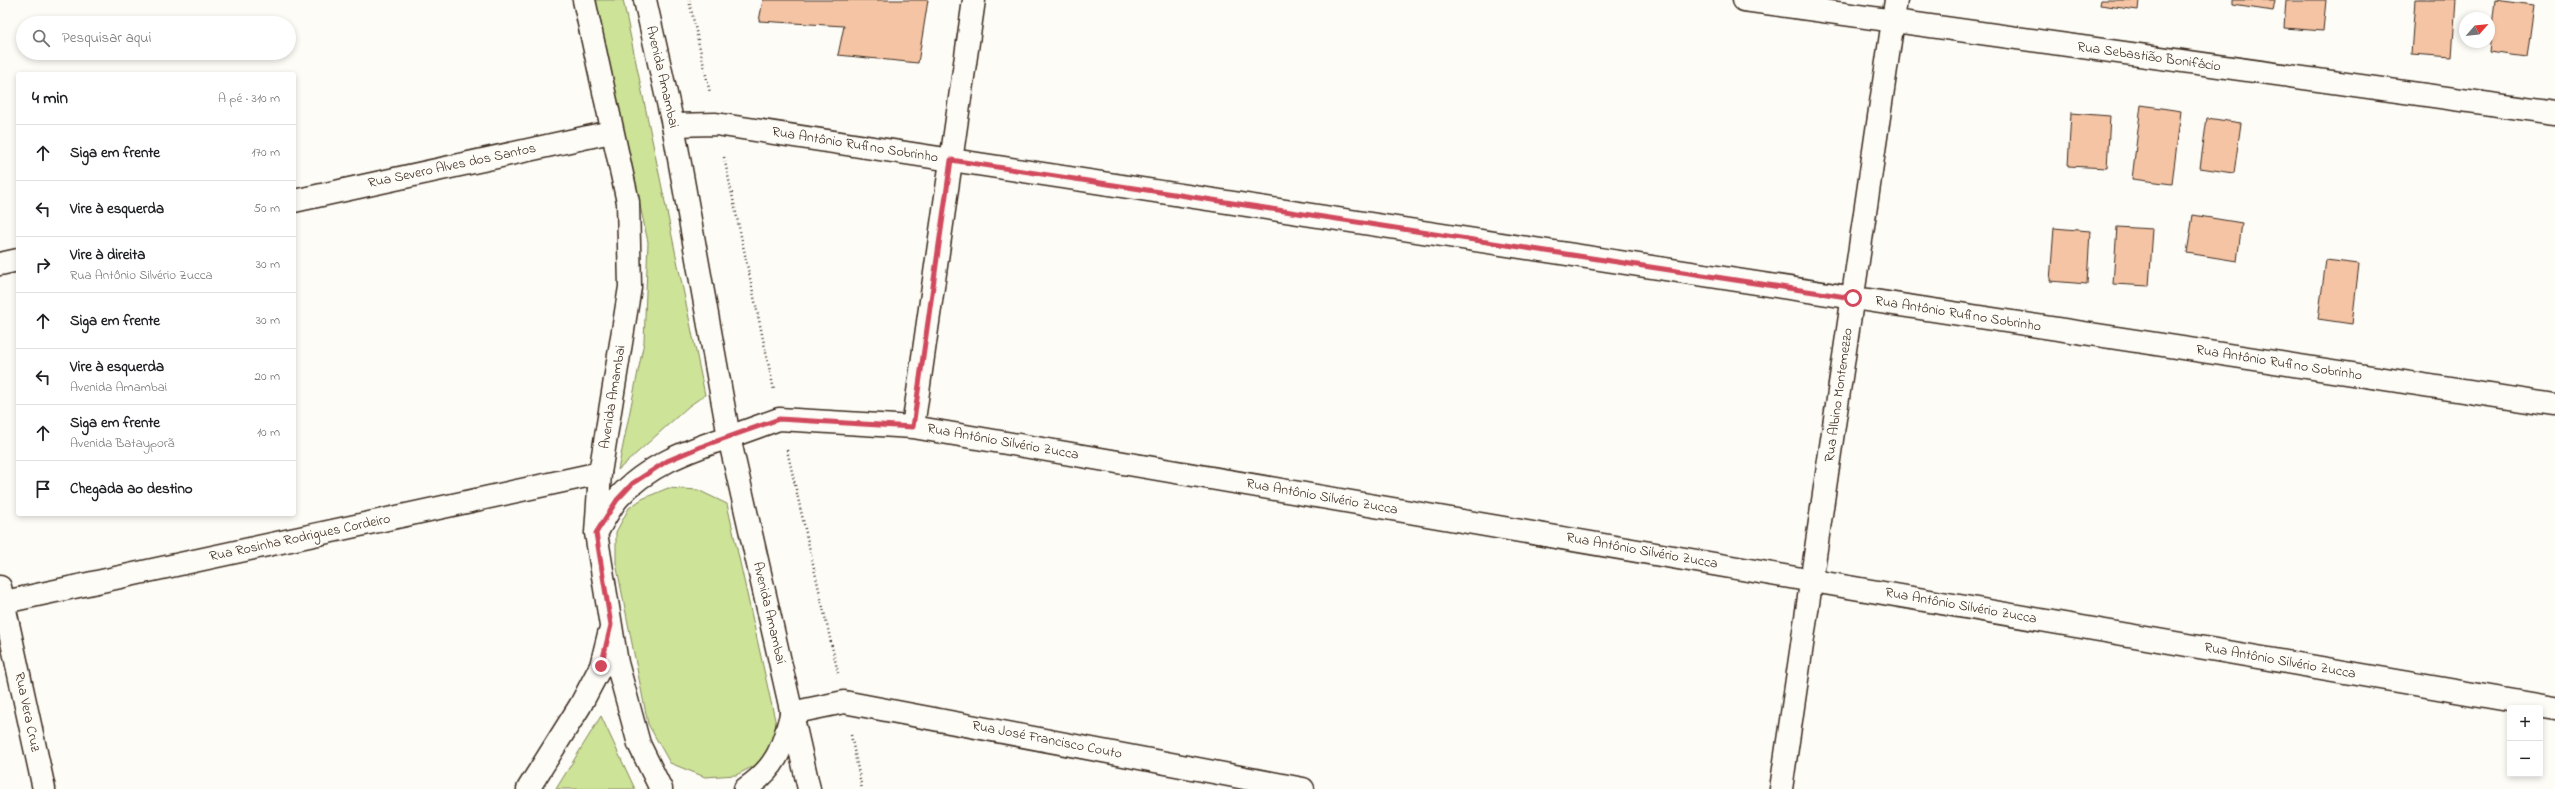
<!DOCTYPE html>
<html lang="pt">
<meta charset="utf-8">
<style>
:root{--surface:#fff;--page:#f2f2f2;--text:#202124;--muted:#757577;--line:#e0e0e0}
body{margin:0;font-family:"Indie Flower",sans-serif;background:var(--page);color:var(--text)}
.controls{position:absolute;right:12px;bottom:12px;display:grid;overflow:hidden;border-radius:4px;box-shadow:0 2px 6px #0003}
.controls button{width:36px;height:36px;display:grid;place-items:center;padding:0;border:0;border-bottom:1px solid var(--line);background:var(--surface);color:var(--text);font:20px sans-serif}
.compass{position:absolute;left:2459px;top:12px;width:36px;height:36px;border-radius:50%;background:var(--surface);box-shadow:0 2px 6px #0003;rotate:62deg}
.stop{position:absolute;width:12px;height:12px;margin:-9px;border:3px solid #d1495b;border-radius:50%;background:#fff}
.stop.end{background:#d1495b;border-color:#fff;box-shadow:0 1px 4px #0008}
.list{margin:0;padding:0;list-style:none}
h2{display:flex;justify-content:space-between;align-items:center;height:52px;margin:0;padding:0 16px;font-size:17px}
h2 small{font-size:13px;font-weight:400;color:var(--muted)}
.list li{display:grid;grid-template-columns:26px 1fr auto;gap:12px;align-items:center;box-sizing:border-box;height:56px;padding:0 16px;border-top:1px solid var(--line)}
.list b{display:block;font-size:15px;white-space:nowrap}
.list p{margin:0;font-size:13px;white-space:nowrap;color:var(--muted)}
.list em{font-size:13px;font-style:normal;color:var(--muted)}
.icon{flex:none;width:22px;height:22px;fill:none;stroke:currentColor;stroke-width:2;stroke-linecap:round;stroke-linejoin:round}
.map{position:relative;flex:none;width:2555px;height:789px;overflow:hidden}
.search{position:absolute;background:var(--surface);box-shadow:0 2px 6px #0003;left:16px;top:16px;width:280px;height:44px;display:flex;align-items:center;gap:10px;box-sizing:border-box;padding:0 14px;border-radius:22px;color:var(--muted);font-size:15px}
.panel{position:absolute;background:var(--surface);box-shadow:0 2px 6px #0003;left:16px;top:72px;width:280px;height:444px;border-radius:4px}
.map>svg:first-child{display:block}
</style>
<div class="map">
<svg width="2555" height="789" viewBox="0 0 2555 789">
<rect width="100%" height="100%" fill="#fdfcf7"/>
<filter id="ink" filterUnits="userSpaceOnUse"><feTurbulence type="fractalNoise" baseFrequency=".025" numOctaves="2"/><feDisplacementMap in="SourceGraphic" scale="8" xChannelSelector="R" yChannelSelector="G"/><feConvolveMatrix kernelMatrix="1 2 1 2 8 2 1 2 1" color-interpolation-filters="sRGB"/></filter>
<g filter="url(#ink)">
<path fill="#cde398" stroke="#84865b" d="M 595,0 L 623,0 L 705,395 L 689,406 L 618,470 L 644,342 L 648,242 Z
M 668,488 L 698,490 L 727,504 L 777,729 L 765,756 L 754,766 L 736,775 L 705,777 L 670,763 L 648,724 L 616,563 L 616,532 L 629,508 L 642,499 Z
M 601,716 L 635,789 L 556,789 Z"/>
<path fill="#f4c4a4" stroke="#3b2a1e" d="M 763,0 L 928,0 L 918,63 L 838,55 L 844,26 L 759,21 Z
M 2101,0 L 2139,0 L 2138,10 L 2100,5 Z
M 2233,0 L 2275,0 L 2273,11 L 2233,5 Z
M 2286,0 L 2326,0 L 2323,31 L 2284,28 Z
M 2415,0 L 2456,0 L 2452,57 L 2411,54 Z
M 2495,0 L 2534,5 L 2527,57 L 2489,52 Z
M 2141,105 L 2181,111 L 2172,184 L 2132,179 Z
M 2071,113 L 2110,116 L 2107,168 L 2068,166 Z
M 2207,118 L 2241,123 L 2234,173 L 2200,168 Z
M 2193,215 L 2242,223 L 2237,261 L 2187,253 Z
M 2117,227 L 2153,229 L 2149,286 L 2113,284 Z
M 2054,228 L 2090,231 L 2087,284 L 2050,281 Z
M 2326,260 L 2359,264 L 2352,324 L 2318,319 Z"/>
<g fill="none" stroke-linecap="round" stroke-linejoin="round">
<defs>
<path id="minor" d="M 1744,0 L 2555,113
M 673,125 L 716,124 L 2555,405
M 294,201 L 611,132
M 0,264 L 18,260
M 913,427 L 974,0
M 729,437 L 779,419 L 913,427 L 2555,708
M 0,587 L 44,789
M 0,603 L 600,473
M 791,713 L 844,702 L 1303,789
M 1781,789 L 1896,0"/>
<path id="major" d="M 584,0 L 628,202 L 630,287 L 600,473 L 596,533 L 617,663 L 639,744 L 661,789
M 645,0 L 673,125 L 729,437 L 809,789
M 597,532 C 603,521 610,508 618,498 C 646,466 689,450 729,437
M 528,789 L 580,706 L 601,666 L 609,634
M 745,789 C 776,768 782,750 791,715"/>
</defs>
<use href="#minor" stroke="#3b2a1e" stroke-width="25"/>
<use href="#major" stroke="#3b2a1e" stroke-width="25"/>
<path stroke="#3b2a1e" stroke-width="2.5" stroke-dasharray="1 3" stroke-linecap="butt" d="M 689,0 L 710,93
M 724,157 L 774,390
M 787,450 L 838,673
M 851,735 L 862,789"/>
<use href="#minor" stroke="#fdfcf7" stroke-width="22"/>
<use href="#major" stroke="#fdfcf7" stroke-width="22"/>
</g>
</g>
<g fill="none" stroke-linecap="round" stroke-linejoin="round" filter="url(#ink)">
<path stroke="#d1495b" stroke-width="5" d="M 601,666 L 611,625 L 596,533 L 617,500 L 633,483 L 667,461 L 700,447 L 779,419 L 913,427 L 951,160 L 1853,298"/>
</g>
<g text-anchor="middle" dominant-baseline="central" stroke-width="3.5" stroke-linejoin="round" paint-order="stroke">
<g font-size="14" fill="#3b2a1e" stroke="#fdfcf7">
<text transform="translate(2149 57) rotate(8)">Rua Sebastião Bonifácio</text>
<text transform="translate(662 77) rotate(77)">Avenida Amambai</text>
<text transform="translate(855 145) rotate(9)">Rua Antônio Rufino Sobrinho</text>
<text transform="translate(452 166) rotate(-12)">Rua Severo Alves dos Santos</text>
<text transform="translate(1958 314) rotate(9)">Rua Antônio Rufino Sobrinho</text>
<text transform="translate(2279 363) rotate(9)">Rua Antônio Rufino Sobrinho</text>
<text transform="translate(1839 395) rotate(-82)">Rua Albino Montemezzo</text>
<text transform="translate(613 397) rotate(-81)">Avenida Amambai</text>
<text transform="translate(1003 442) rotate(10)">Rua Antônio Silvério Zucca</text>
<text transform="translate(1322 497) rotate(10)">Rua Antônio Silvério Zucca</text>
<text transform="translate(300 538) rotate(-12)">Rua Rosinha Rodrigues Cordeiro</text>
<text transform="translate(1642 551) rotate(10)">Rua Antônio Silvério Zucca</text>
<text transform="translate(1961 606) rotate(10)">Rua Antônio Silvério Zucca</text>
<text transform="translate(769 613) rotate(77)">Avenida Amambaí</text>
<text transform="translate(2280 661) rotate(10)">Rua Antônio Silvério Zucca</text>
<text transform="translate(27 712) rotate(78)">Rua Vera Cruz</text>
<text transform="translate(1047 740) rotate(11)">Rua José Francisco Couto</text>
</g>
</g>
</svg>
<div class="controls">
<button>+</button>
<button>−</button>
</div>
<svg class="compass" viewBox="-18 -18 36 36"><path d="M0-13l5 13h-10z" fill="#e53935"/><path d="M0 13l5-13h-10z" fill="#757577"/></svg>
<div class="stop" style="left:1853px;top:298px"></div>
<div class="stop end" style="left:601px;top:666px"></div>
<div class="search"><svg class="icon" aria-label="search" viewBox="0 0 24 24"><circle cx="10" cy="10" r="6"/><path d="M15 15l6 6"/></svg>Pesquisar aqui</div>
<section class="panel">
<h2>4 min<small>A pé · 310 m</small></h2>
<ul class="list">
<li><svg class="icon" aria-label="ahead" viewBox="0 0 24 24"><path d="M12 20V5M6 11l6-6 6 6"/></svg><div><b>Siga em frente</b></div><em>170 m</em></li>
<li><svg class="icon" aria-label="left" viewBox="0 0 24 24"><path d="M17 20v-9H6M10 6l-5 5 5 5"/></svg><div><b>Vire à esquerda</b></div><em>50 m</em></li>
<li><svg class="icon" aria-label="right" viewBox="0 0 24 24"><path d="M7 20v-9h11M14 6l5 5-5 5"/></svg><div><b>Vire à direita</b><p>Rua Antônio Silvério Zucca</p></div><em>30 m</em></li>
<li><svg class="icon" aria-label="ahead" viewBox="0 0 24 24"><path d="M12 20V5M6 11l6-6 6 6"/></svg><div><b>Siga em frente</b></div><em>30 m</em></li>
<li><svg class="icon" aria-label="left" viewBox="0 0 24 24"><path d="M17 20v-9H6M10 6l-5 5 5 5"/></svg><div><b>Vire à esquerda</b><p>Avenida Amambai</p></div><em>20 m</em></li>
<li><svg class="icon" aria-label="ahead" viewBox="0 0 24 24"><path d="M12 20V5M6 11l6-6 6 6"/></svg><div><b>Siga em frente</b><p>Avenida Batayporã</p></div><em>10 m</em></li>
<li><svg class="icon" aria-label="arrive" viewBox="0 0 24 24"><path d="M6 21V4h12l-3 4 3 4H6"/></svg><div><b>Chegada ao destino</b></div></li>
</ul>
</section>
</div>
